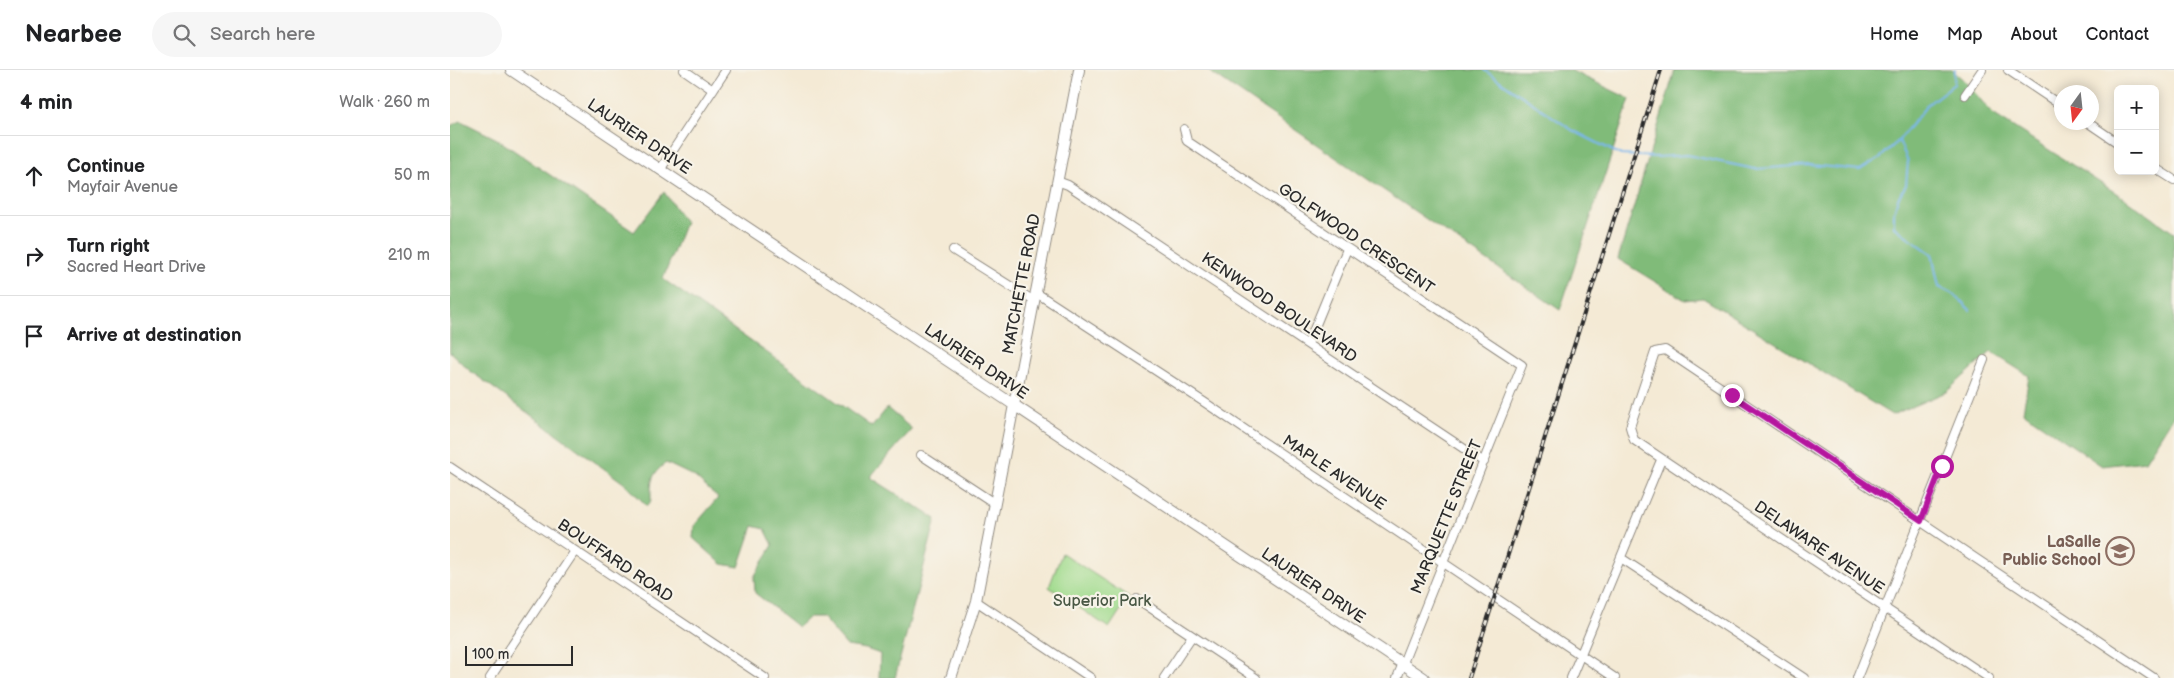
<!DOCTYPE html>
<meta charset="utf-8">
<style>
:root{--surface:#fff;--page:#f6f6f6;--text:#202124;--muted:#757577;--line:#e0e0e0}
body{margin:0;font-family:"Balsamiq Sans",sans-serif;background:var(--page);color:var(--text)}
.controls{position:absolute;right:15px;top:15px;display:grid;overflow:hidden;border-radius:8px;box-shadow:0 2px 12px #0003}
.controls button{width:45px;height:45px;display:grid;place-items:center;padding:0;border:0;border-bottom:1px solid var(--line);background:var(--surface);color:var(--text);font:25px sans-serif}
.compass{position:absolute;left:1604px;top:15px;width:45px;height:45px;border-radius:50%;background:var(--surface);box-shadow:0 2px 12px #0003;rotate:195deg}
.scale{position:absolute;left:15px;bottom:12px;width:108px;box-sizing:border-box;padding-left:5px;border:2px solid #2b2b2b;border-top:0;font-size:14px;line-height:18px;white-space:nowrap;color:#2b2b2b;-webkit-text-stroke:4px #f7f3e8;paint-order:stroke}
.stop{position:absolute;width:15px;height:15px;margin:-11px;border:4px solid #b5179e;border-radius:50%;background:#fff}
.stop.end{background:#b5179e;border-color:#fff;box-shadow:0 1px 5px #0008}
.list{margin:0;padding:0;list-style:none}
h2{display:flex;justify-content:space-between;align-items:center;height:65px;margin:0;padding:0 20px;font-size:21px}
h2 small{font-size:16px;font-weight:400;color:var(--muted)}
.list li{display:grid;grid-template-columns:32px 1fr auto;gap:15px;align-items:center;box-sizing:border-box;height:80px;padding:0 20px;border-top:1px solid var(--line)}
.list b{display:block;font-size:19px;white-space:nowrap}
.list p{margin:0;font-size:16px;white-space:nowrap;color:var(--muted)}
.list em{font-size:16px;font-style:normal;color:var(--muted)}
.icon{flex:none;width:28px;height:28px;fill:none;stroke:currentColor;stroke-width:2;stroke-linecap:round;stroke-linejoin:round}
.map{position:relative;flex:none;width:1724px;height:608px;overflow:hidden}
header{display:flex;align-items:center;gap:30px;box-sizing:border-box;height:70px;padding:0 25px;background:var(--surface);border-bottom:1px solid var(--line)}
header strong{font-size:24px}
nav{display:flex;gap:28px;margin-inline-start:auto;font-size:18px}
.search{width:350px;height:45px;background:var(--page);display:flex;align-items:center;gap:12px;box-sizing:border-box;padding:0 18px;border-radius:28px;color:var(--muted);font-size:19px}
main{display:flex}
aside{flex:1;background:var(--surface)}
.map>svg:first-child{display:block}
</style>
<header>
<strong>Nearbee</strong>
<div class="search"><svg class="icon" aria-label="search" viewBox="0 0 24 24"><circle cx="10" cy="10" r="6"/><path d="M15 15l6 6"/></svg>Search here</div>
<nav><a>Home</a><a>Map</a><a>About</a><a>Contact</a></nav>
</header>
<main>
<aside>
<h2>4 min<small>Walk · 260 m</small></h2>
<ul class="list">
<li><svg class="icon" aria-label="ahead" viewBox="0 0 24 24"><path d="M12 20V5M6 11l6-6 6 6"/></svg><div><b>Continue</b><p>Mayfair Avenue</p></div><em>50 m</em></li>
<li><svg class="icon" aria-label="right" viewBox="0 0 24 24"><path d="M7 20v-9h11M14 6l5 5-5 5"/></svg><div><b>Turn right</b><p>Sacred Heart Drive</p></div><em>210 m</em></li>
<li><svg class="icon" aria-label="arrive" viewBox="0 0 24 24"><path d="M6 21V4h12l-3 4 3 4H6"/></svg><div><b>Arrive at destination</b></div></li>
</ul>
</aside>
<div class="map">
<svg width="1724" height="608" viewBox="0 0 1724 608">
<rect width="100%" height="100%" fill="#f7f3e8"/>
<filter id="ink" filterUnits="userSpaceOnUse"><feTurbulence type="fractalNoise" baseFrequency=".02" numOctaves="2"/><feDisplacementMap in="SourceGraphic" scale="10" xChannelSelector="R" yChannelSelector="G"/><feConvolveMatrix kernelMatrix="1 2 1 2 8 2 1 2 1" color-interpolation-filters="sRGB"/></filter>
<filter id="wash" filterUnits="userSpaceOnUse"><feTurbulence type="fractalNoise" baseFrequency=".0096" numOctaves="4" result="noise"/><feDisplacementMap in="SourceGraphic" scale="20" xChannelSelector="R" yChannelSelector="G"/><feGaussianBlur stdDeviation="1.12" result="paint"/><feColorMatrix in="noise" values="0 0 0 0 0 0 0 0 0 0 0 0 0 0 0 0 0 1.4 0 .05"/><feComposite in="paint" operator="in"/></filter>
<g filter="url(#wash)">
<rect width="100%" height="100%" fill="#f4ead5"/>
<path fill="#a1db8e" stroke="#66835c" d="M 612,483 L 679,527 L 659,558 L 599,517 Z"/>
<path fill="#80bb79" stroke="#567352" d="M 757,0 L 1120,0 L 1180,29 L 1110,240 Z
M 1225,0 L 1502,0 C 1518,12 1529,29 1543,44 L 1677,130 L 1724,163 L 1724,345 L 1695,391 L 1652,396 L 1573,342 L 1579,306 L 1541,282 L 1496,322 L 1442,345 L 1253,228 L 1235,230 L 1168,189 Z
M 11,51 L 47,69 L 184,162 L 214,122 L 235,152 L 213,209 L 422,357 L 437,338 L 462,359 L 420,407 L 486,449 L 445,608 L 429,608 L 430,584 L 416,579 L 397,576 L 372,547 L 359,547 L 348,557 L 305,523 L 304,507 L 323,475 L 315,459 L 303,456 L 289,497 L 272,494 L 243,468 L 244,456 L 268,428 L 245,407 L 216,393 C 200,405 201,412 201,431 L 197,436 L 175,414 L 19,300 L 0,282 L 0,56 Z"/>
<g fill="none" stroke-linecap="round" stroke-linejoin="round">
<path stroke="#7bb7ed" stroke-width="2" d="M 1034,0 L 1122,60 L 1171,85 L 1207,87 L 1237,85 L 1305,99 L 1360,95 L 1410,100 L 1431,87 L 1449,70 L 1478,34 L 1504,14 L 1505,0
M 1449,71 L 1458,91 L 1456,115 L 1448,128 L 1444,142 L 1444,157 L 1482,184 L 1489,217 L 1505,225 L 1520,240"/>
</g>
</g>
<g filter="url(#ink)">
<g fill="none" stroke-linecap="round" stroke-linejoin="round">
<defs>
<path id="minor" d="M 234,0 L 263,20
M 1558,0 L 1612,36
M 1515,25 L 1532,0
M 1637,52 L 1668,73
M 734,59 L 737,71 L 1072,295 L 947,608
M 1705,98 L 1724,110
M 210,100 L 276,0
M 607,111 L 618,115 L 1034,392
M 503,180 L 584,231
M 585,222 L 754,332 L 1165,608
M 858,274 L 897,179
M 471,385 L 544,433
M 0,397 L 315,608
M 1171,488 L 1354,608
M 687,529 L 806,608
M 526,531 L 641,608
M 40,608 L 125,481
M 714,608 L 742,566
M 1121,608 L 1211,390
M 1407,608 L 1534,290
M 1539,608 L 1184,370 L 1180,357 L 1205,282 L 1215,280 L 1704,608"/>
<path id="tertiary" d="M 61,0 L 974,608
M 501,608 L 526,531 L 629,0"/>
</defs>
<use href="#minor" stroke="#908a80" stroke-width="10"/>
<use href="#tertiary" stroke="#908a80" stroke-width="12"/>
<use href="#minor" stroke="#fff" stroke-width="8"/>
<use href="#tertiary" stroke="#fff" stroke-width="10"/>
<defs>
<path id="rail" d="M 1019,608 L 1211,0"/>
</defs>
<use href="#rail" stroke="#2b2b2b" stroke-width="4"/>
<use href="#rail" stroke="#f7f3e8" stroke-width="2" stroke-dasharray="5.5" stroke-linecap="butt"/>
</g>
</g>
<g fill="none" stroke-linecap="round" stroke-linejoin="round" filter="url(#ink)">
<path stroke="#b5179e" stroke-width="6" d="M 1282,325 L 1471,451 L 1492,396"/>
</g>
<defs>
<symbol id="school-ring" viewBox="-11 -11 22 22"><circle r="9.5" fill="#f7f3e8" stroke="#8d6e63" stroke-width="1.5"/><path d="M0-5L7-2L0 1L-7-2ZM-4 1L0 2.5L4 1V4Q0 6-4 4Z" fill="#8d6e63"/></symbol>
</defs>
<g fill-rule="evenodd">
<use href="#school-ring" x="1654" y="465" width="32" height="32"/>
</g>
<g text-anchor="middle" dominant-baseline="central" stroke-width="4.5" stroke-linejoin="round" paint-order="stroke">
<g font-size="16" fill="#2b2b2b" stroke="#f7f3e8">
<text transform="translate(189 67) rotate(34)">LAURIER DRIVE</text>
<text transform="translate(906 169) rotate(34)">GOLFWOOD CRESCENT</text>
<text transform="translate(572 214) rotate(-79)">MATCHETTE ROAD</text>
<text transform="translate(829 238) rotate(34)">KENWOOD BOULEVARD</text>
<text transform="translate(526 292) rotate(34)">LAURIER DRIVE</text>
<text transform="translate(884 403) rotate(34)">MAPLE AVENUE</text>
<text transform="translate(997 447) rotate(-68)">MARQUETTE STREET</text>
<text transform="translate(1369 478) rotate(34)">DELAWARE AVENUE</text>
<text transform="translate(165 491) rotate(34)">BOUFFARD ROAD</text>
<text transform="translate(863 516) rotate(34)">LAURIER DRIVE</text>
</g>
<g font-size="16" font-weight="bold" fill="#785e54" stroke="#f7f3e8" text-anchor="end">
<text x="1651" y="472">LaSalle<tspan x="1651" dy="18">Public School</tspan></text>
</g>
<g font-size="16" fill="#485744" stroke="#f7f3e8">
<text x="652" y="531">Superior Park</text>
</g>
</g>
</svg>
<div class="controls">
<button>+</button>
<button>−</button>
</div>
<svg class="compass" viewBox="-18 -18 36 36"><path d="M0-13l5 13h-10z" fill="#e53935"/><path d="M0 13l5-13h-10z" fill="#757577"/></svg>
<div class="scale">100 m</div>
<div class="stop" style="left:1492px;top:396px"></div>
<div class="stop end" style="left:1282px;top:325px"></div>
</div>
</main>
